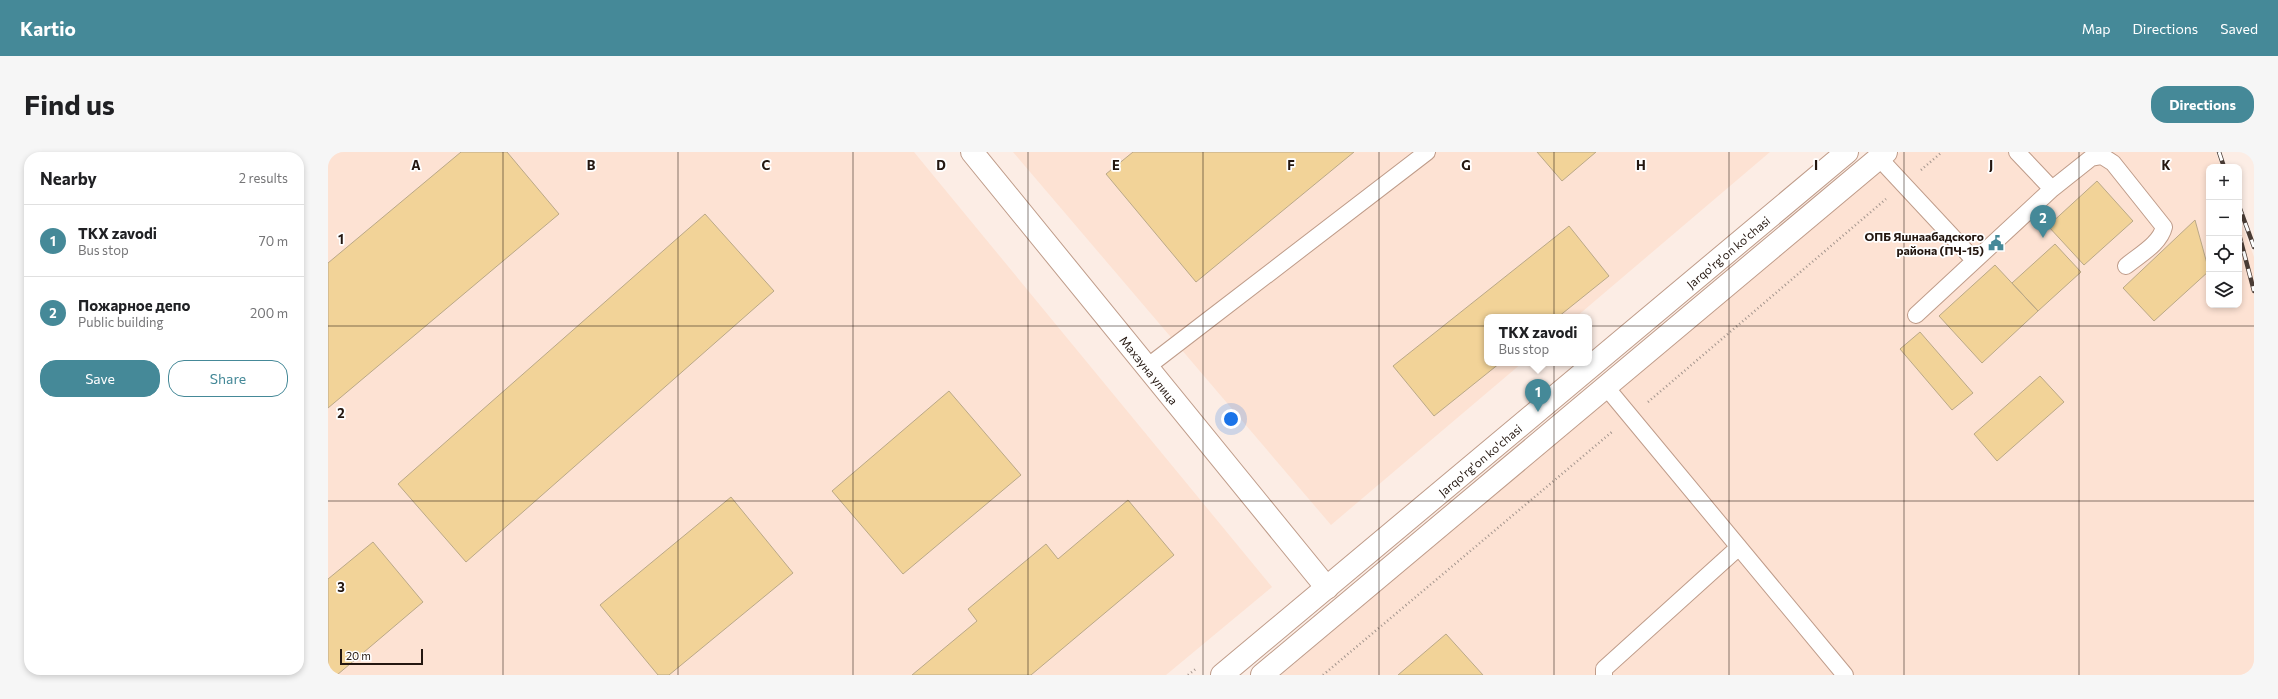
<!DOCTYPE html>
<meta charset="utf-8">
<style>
:root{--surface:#fff;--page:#f6f6f6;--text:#202124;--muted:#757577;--line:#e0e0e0;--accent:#458998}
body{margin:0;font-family:Commissioner,sans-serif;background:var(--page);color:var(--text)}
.controls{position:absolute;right:12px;top:12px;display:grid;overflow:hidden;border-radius:8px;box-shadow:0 2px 6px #0003}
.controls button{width:36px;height:36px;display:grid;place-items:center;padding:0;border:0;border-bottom:1px solid var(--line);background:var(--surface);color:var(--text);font:20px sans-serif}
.scale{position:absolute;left:12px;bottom:10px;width:83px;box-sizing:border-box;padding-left:4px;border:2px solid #241710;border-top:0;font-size:11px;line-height:14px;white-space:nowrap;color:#241710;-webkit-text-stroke:3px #fff;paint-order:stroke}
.you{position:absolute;left:903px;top:267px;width:14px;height:14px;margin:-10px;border:3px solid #fff;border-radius:50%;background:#1a73e8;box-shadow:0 0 0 6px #1a73e833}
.badge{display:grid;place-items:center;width:26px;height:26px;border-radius:50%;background:var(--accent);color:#fff;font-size:13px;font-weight:700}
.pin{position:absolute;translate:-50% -33px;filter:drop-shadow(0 1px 2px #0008)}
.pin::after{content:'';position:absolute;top:21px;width:14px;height:12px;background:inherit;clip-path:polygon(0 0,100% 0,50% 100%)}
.popup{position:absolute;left:1156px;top:162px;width:108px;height:52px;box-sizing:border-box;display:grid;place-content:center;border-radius:8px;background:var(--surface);filter:drop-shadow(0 1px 3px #0005);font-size:13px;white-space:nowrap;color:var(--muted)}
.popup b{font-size:15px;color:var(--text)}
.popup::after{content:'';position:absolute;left:50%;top:100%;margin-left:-8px;border:8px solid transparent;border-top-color:var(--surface)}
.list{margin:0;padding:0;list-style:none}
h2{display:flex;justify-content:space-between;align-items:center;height:52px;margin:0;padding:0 16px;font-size:17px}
h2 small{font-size:13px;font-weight:400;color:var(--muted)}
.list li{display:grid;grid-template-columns:26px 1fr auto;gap:12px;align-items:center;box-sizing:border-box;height:72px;padding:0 16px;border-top:1px solid var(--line)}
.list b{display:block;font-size:15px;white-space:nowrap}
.list p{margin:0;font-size:13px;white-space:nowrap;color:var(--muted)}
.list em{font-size:13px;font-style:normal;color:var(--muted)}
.actions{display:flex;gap:8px;padding:12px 16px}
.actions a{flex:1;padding:9px 0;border:1px solid var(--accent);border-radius:16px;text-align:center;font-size:14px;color:var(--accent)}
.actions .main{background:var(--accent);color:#fff}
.icon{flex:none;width:22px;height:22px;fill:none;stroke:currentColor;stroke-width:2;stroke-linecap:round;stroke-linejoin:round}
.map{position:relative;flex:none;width:1926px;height:523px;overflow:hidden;border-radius:16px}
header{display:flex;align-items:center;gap:24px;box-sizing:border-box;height:56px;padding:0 20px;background:var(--accent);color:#fff}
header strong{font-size:19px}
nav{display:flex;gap:22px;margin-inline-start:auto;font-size:14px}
.intro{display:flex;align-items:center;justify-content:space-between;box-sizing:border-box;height:96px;padding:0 24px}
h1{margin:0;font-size:28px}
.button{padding:10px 18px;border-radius:16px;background:var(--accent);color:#fff;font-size:14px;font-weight:700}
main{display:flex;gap:24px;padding:0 24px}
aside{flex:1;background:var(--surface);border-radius:16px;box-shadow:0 2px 6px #0003}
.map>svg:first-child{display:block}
</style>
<header>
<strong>Kartio</strong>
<nav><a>Map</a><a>Directions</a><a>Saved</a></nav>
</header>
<div class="intro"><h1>Find us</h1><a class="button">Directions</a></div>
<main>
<aside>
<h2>Nearby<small>2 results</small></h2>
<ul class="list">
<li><span class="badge">1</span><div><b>TKX zavodi</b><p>Bus stop</p></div><em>70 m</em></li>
<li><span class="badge">2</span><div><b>Пожарное депо</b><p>Public building</p></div><em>200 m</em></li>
</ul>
<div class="actions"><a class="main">Save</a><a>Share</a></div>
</aside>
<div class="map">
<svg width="1926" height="523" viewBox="0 0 1926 523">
<rect width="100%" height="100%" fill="#fcede5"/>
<path fill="#fde2d3" d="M 0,0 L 586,0 L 944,435 L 838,523 L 0,523 Z
M 685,0 L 1442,0 L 1248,165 L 1159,165 L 1159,211 L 1194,211 L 1003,373 Z
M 1572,0 L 1888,0 L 1893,15 L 1881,15 L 1881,153 L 1911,153 L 1911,64 L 1926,105 L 1926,523 L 953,523 Z"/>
<path fill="#f2d398" stroke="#baa887" d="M 133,0 L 179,0 L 231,62 L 0,256 L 0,111 Z
M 805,0 L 1026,0 L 868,130 L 778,22 Z
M 1209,0 L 1268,0 L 1234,29 Z
M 1769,29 L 1805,69 L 1756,113 L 1720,74 Z
M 377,62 L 446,139 L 138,410 L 70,332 Z
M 1867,68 L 1881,119 L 1826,169 L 1795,136 Z
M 1241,74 L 1281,124 L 1230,165 L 1159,165 L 1159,211 L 1172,211 L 1106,264 L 1065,214 Z
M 1727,92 L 1753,120 L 1710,159 L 1684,131 Z
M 1667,113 L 1710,159 L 1654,211 L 1611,164 Z
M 1592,180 L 1645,241 L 1624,258 L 1572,197 Z
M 1712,224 L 1736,250 L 1669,309 L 1646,282 Z
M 621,239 L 693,323 L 575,422 L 504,339 Z
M 403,345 L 465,421 L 341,523 L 330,523 L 272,453 Z
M 800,348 L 846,403 L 703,523 L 584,523 L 649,469 L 640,457 L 718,392 L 730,407 Z
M 45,390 L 95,450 L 9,523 L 0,523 L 0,427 Z
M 1118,482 L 1155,523 L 1070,523 Z"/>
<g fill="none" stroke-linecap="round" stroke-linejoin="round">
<defs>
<path id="service" d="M 1689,0 L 1724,37
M 1551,6 L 1646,108
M 1588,163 L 1724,37 L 1763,6 L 1774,4 L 1785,11 L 1836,75 C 1832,92 1811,103 1798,114
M 819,215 L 1099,0
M 1278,235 L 1517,523
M 1276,523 L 1276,517 L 1411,395"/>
<path id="minor" d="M 644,0 L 999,436"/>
<path id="secondary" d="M 894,523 L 1519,0
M 934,523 L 1558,0"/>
</defs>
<use href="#service" stroke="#bf9c8a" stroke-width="18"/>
<use href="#minor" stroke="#bf9c8a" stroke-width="24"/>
<use href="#secondary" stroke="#bf9c8a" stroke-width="24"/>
<path stroke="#a2948c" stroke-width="2.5" stroke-dasharray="1 3" stroke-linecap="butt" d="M 1593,18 L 1614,0
M 1320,250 L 1558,47
M 860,523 L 869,516
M 995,523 L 1285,279"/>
<use href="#service" stroke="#fff" stroke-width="16"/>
<use href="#minor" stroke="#fff" stroke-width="22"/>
<use href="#secondary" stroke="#fff" stroke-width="22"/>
<defs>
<path id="rail" d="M 1891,0 L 1896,15
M 1911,54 L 1926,95
M 1911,82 L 1926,139"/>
</defs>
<use href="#rail" stroke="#4a3c35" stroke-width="4.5"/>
<use href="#rail" stroke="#fff" stroke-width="3" stroke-dasharray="9" stroke-linecap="butt"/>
</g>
<path fill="none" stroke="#241710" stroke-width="1" stroke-opacity="0.55" d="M 175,0 L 175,523M 350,0 L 350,523M 525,0 L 525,523M 700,0 L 700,523M 875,0 L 875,523M 1051,0 L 1051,523M 1226,0 L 1226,523M 1401,0 L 1401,523M 1576,0 L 1576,523M 1751,0 L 1751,523M 0,174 L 1926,174M 0,349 L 1926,349"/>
<defs>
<symbol id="civic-bare" viewBox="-9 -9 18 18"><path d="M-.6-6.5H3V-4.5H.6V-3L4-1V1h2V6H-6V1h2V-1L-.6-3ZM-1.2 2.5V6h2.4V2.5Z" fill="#458998" stroke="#fff" stroke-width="2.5" paint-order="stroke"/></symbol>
</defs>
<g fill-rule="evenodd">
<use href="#civic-bare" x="1657" y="80" width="22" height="22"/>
</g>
<g text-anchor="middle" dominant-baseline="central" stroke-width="3.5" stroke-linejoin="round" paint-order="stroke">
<g font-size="12" font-weight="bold" fill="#241710" stroke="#fff" text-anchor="end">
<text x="1656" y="84">ОПБ Яшнаабадского<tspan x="1656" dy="14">района (ПЧ-15)</tspan></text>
</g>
<g font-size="12" fill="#241710" stroke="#fff">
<text transform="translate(1400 100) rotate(-40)">Jarqo'rg'on ko'chasi</text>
<text transform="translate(821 218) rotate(51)">Махзуна улица</text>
<text transform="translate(1152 308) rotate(-40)">Jarqo'rg'on ko'chasi</text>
</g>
</g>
<g font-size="13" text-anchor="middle" font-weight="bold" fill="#241710" stroke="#fff" stroke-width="3.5" stroke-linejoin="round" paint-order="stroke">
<text x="88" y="18">A</text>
<text x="263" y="18">B</text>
<text x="438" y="18">C</text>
<text x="613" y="18">D</text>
<text x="788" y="18">E</text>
<text x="963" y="18">F</text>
<text x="1138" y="18">G</text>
<text x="1313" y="18">H</text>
<text x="1488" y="18">I</text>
<text x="1663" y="18">J</text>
<text x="1838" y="18">K</text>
<text x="13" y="92">1</text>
<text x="13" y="266">2</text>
<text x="13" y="440">3</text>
</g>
</svg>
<div class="controls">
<button>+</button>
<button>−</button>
<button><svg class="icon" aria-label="locate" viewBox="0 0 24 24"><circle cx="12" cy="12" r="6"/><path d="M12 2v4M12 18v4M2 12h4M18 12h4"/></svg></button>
<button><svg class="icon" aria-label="layers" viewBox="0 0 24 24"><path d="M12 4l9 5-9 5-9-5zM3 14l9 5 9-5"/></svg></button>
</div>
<div class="scale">20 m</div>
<div class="you"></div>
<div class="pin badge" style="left:1210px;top:260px">1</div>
<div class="popup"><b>TKX zavodi</b>Bus stop</div>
<div class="pin badge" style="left:1715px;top:86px">2</div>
</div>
</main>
